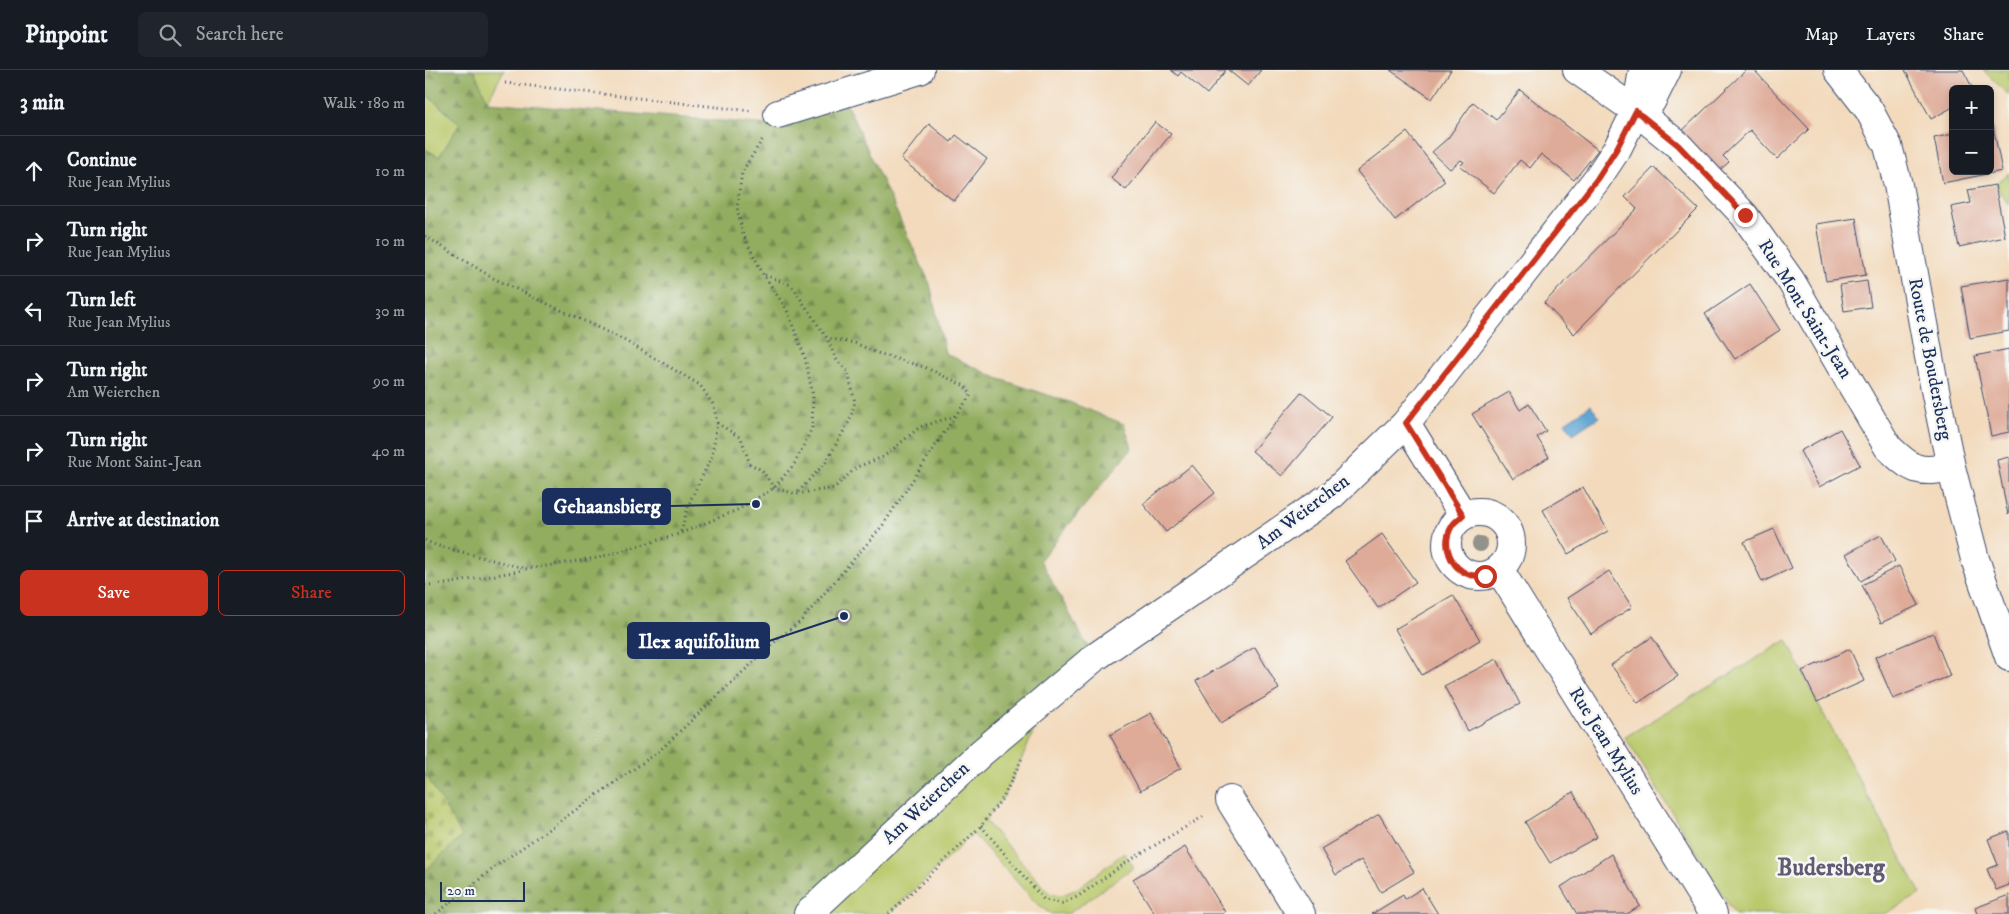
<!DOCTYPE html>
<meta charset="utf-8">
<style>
:root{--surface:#171b24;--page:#20242c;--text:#f1f3f6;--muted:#9ea1a6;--line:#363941;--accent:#c8321e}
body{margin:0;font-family:"IM FELL DW Pica",serif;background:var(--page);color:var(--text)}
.controls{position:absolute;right:15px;top:15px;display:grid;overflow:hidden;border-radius:8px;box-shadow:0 2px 8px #0003}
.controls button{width:45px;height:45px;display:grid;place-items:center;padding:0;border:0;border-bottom:1px solid var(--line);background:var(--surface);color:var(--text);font:25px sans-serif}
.scale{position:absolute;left:15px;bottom:12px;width:85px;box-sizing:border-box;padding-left:5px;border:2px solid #1b2f5e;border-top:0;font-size:14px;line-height:18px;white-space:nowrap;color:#1b2f5e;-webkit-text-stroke:4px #f6f6f2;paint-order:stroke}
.stop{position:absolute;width:15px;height:15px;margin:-11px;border:4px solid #c8321e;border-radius:50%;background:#fff}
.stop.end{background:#c8321e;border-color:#fff;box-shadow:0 1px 5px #0008}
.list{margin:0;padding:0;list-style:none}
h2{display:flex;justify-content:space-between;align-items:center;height:65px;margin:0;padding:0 20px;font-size:21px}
h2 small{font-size:16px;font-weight:400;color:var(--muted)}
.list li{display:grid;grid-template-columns:32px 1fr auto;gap:15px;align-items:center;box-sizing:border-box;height:70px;padding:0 20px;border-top:1px solid var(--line)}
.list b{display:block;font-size:19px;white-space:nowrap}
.list p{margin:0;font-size:16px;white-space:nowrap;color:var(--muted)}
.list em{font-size:16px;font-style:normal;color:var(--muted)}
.actions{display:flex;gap:10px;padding:15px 20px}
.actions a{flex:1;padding:11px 0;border:1px solid var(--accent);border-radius:8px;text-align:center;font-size:18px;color:var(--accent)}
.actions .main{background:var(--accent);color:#fff}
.icon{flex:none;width:28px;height:28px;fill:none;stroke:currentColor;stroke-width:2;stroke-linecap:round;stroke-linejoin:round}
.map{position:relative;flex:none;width:1584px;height:844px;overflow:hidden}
header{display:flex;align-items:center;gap:30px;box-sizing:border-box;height:70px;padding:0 25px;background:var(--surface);border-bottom:1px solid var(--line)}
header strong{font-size:24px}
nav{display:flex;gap:28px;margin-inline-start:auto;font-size:18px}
.search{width:350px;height:45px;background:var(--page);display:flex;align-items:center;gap:12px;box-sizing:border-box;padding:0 18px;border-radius:8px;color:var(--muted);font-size:19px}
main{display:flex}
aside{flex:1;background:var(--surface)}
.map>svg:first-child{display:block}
</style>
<header>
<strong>Pinpoint</strong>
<div class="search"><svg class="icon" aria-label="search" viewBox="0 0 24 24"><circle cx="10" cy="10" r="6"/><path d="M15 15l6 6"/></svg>Search here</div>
<nav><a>Map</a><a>Layers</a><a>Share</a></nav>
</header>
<main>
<aside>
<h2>3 min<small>Walk · 180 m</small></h2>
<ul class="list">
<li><svg class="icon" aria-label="ahead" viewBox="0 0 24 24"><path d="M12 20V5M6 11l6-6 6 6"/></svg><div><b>Continue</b><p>Rue Jean Mylius</p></div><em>10 m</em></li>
<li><svg class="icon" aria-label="right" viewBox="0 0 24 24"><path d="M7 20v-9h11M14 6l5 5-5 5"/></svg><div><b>Turn right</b><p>Rue Jean Mylius</p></div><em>10 m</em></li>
<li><svg class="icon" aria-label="left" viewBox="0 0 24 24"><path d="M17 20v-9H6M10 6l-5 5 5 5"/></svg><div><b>Turn left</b><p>Rue Jean Mylius</p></div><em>30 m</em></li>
<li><svg class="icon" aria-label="right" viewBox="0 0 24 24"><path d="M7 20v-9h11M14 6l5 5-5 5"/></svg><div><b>Turn right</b><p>Am Weierchen</p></div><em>90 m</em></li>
<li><svg class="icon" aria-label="right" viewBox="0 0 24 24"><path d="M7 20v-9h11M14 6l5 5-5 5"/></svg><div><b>Turn right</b><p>Rue Mont Saint-Jean</p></div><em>40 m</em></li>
<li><svg class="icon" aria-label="arrive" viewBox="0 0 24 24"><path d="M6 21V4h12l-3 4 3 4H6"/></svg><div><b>Arrive at destination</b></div></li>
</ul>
<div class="actions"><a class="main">Save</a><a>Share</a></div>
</aside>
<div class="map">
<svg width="1584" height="844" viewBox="0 0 1584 844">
<defs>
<pattern id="forest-firs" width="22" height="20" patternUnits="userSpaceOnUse" patternTransform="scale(1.25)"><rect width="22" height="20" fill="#93ad60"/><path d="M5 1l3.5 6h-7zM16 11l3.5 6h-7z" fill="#778d52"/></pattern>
<pattern id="cemetery-stones" width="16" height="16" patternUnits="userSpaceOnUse" patternTransform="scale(1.25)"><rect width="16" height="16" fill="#bac96c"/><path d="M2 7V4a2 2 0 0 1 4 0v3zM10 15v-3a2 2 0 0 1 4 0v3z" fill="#9fad60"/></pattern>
</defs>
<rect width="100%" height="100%" fill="#f6f6f2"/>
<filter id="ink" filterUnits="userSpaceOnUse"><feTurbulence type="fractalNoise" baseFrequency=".02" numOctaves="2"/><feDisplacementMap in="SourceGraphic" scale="10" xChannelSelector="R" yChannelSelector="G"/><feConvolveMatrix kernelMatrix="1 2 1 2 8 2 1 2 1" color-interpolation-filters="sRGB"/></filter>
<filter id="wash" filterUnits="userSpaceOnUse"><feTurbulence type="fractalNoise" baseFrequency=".0096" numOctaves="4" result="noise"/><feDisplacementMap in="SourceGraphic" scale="20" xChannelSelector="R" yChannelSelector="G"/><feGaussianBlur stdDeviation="1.12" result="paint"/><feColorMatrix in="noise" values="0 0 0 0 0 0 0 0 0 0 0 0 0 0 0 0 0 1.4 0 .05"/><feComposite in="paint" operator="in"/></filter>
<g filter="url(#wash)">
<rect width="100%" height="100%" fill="#f3dabc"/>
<path fill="#bac96c" stroke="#6a7c65" d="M 49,0 L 79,0 L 62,32 Z
M 1558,0 L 1584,0 L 1584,25 Z
M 0,23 L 35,54 L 14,87 L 0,79 Z
M 1584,103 L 1584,135 L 1570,115 Z
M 1362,570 L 1392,632 L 1496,824 L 1459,844 L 1310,844 L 1200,667 Z
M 623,626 L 600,682 L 579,726 L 560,751 L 624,823 L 637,825 L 650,820 L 699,783 L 709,797 L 643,844 L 626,844 L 613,835 L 548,764 L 464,844 L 383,844 Z"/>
<path fill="url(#forest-firs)" stroke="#576e5f" d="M 0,0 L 49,0 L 63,32 L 346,55 L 421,33 L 505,214 L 520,283 L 572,308 L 644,332 L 699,354 L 707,378 L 615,490 L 669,588 L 383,844 L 0,844 L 0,79 L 14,87 L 35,54 L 0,23 Z"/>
<path fill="url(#cemetery-stones)" stroke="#6a7c65" d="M 0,703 L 37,766 L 0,801 Z"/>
<path fill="#5ca3d2" stroke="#3c6998" d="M 1166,335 L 1174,347 L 1148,364 L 1140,352 Z"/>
<g id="blocks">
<path fill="#dfab99" d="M 746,0 L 801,0 L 782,24 L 756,2 L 753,6 Z
M 803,0 L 836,0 L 823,16 Z
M 965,0 L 1026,0 L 1007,29 Z
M 1321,0 L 1329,0 L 1384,59 L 1352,89 L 1325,60 L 1298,86 L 1304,92 L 1293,102 L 1255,63 Z
M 1480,0 L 1538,0 L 1548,19 L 1528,19 L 1528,37 L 1506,49 Z
M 1095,20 L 1173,80 L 1149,110 L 1116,84 L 1105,98 L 1095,90 L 1069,123 L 1035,96 L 1039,92 L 1036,90 L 1025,99 L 1007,82 L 1023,68 L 1048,32 L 1071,50 Z
M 730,52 L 746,64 L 701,120 L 686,108 Z
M 504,54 L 526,72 L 531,65 L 562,89 L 529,131 L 476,89 Z
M 1568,56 L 1577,101 L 1518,113 L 1509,68 L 1528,64 L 1528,101 L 1565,101 L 1565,57 Z
M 982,62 L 1020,111 L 970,150 L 932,101 Z
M 1229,97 L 1273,139 L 1149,264 L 1119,233 L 1212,139 L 1200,127 Z
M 1570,115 L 1580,167 L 1534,177 L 1526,137 L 1546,133 L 1543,120 Z
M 1431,148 L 1441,205 L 1401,211 L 1391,154 Z
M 1584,208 L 1584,261 L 1545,268 L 1536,216 Z
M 1442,211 L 1446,237 L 1419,241 L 1415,215 Z
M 1325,214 L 1355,260 L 1310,289 L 1280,244 Z
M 1584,279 L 1584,362 L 1566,366 L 1550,286 Z
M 877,322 L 907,347 L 857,406 L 827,381 Z
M 1084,322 L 1095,340 L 1104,334 L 1121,361 L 1112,367 L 1124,387 L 1088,409 L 1047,344 Z
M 1415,359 L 1435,395 L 1394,417 L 1375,381 Z
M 1584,387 L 1584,444 L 1583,445 L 1572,390 Z
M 767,395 L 790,423 L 741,462 L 718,434 Z
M 1158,417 L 1183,461 L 1143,484 L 1118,440 Z
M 1349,459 L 1367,498 L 1337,512 L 1319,472 Z
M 957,464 L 991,512 L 953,538 L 920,491 Z
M 1456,465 L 1470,491 L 1436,511 L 1421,484 Z
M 1474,496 L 1494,535 L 1456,553 L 1437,515 Z
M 1184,501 L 1207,537 L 1166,564 L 1142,528 Z
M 1028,525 L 1055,570 L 997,605 L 970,559 Z
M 1508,563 L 1525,606 L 1468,629 L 1450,587 Z
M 1227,567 L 1253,606 L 1213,633 L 1186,595 Z
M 830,577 L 854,619 L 796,653 L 771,611 Z
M 1425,579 L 1439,611 L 1392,632 L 1377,601 Z
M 1072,589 L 1095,634 L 1043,661 L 1019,616 Z
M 726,643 L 756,698 L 715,721 L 685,665 Z
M 1148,722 L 1172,767 L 1125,793 L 1100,752 Z
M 954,744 L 989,802 L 956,822 L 936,790 L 911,805 L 896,779 Z
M 1584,761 L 1584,815 L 1571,820 L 1562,799 L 1573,795 L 1563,769 Z
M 760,777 L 800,842 L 797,844 L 730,844 L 708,809 Z
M 1186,784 L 1215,836 L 1202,844 L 1152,844 L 1136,817 Z
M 997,818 L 1013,844 L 947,844 L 978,825 L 980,829 Z
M 1584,825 L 1584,844 L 1552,844 L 1550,838 Z"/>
</g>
</g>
<g filter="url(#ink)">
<use href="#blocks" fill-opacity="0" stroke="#3b496c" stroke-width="1"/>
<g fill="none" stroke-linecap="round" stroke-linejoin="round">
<defs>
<path id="minor" d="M 1152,0 L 1211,41 L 1253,75 L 1319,145 L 1366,211 L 1463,377 C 1487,400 1493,404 1526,397
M 353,44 L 495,0
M 981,353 L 1038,445
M1022 474a32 32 0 1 1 64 0a32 32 0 1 1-64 0Z
M 1074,499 L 1288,844
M 805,730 L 876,844"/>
<path id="secondary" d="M 1413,0 L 1444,40 L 1463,76 L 1473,115 L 1510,320 L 1526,397 L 1550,489 L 1584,587
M 1212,40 L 1226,32 L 1242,0
M 383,844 L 556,683 L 669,588 L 907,425 L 981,353 L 1172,109 L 1192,79 L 1211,41 L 1218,0"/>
</defs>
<use href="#minor" stroke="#3b496c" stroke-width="30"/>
<use href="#secondary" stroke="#3b496c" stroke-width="30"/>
<path stroke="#3b496c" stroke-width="3" stroke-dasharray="1 4" stroke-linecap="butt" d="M 80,13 L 327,41
M 0,166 L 68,208 L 197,269 L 275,315 L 289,336 L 292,353 L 287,386 L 265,431 L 255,464
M 340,205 L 366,215 L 402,268 L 411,289 L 423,302 L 430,332 L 425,350 L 401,392 L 372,423
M 292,353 L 316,368 L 325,394 L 337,400 L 349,418 L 372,424 L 409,418 L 432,397 L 458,387 L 495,357 L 530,346 L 546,325 L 540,316 L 499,297 L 452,283 L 430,273 L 402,268
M 0,470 L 10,475 L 102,499 L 172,488 L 254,464 L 312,440 L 349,418 L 370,393 L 387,358 L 388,326 L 380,288 L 362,240 L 338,204 L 318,165 L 312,137 L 317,102 L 339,67
M 0,515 L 21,514 L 99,500
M 556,756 L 619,830 L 637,833 L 652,827 L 705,790 L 781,745
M 11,844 L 74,794 L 233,682 L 355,567 L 375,552 L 458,455 L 530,346
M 464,844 L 556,756 L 579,726 L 598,686"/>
<use href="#minor" stroke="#fff" stroke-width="28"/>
<use href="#secondary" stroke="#fff" stroke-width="28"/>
</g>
<g fill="#92918a">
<circle cx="1055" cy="474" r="8"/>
<circle cx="419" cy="546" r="8"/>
</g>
</g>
<g fill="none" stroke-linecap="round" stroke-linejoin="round" filter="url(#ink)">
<path stroke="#c8321e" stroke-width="6" d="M 1060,506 C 1055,505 1049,506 1045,505 C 1025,498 1016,474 1027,456 C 1029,452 1034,449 1038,445 L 981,353 L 1172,109 L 1192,78 L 1211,41 L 1253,75 L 1320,145"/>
</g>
<g text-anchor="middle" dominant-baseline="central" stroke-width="5" stroke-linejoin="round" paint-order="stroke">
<g font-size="19" fill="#1b2f5e" stroke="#f6f6f2">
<text transform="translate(1380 239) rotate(58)">Rue Mont Saint-Jean</text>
<text transform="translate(1505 289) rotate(79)">Route de Boudersberg</text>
<text transform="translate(878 442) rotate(-37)">Am Weierchen</text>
<text transform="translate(1181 671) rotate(58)">Rue Jean Mylius</text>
<text transform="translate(501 733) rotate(-43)">Am Weierchen</text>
</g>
<g font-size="24" font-weight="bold" fill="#605a73" stroke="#f6f6f2">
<text x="1406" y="798">Budersberg</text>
</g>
</g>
<path fill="none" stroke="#1b2f5e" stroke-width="2" d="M331 434L245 436M419 546L344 571"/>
<g fill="#1b2f5e" stroke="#f6f6f2" stroke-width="2">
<circle cx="331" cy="434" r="5"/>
<circle cx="419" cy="546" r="5"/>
</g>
<g fill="#1b2f5e" stroke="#1b2f5e" stroke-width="2">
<rect x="118" y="419" width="127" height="35" rx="5"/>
<rect x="203" y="553" width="141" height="35" rx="5"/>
</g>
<g font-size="20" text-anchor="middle" font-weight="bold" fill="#fff">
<text x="182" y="443">Gehaansbierg</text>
<text x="274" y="578">Ilex aquifolium</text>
</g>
</svg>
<div class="controls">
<button>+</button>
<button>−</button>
</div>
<div class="scale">20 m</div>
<div class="stop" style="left:1060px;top:506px"></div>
<div class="stop end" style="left:1320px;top:145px"></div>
</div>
</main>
